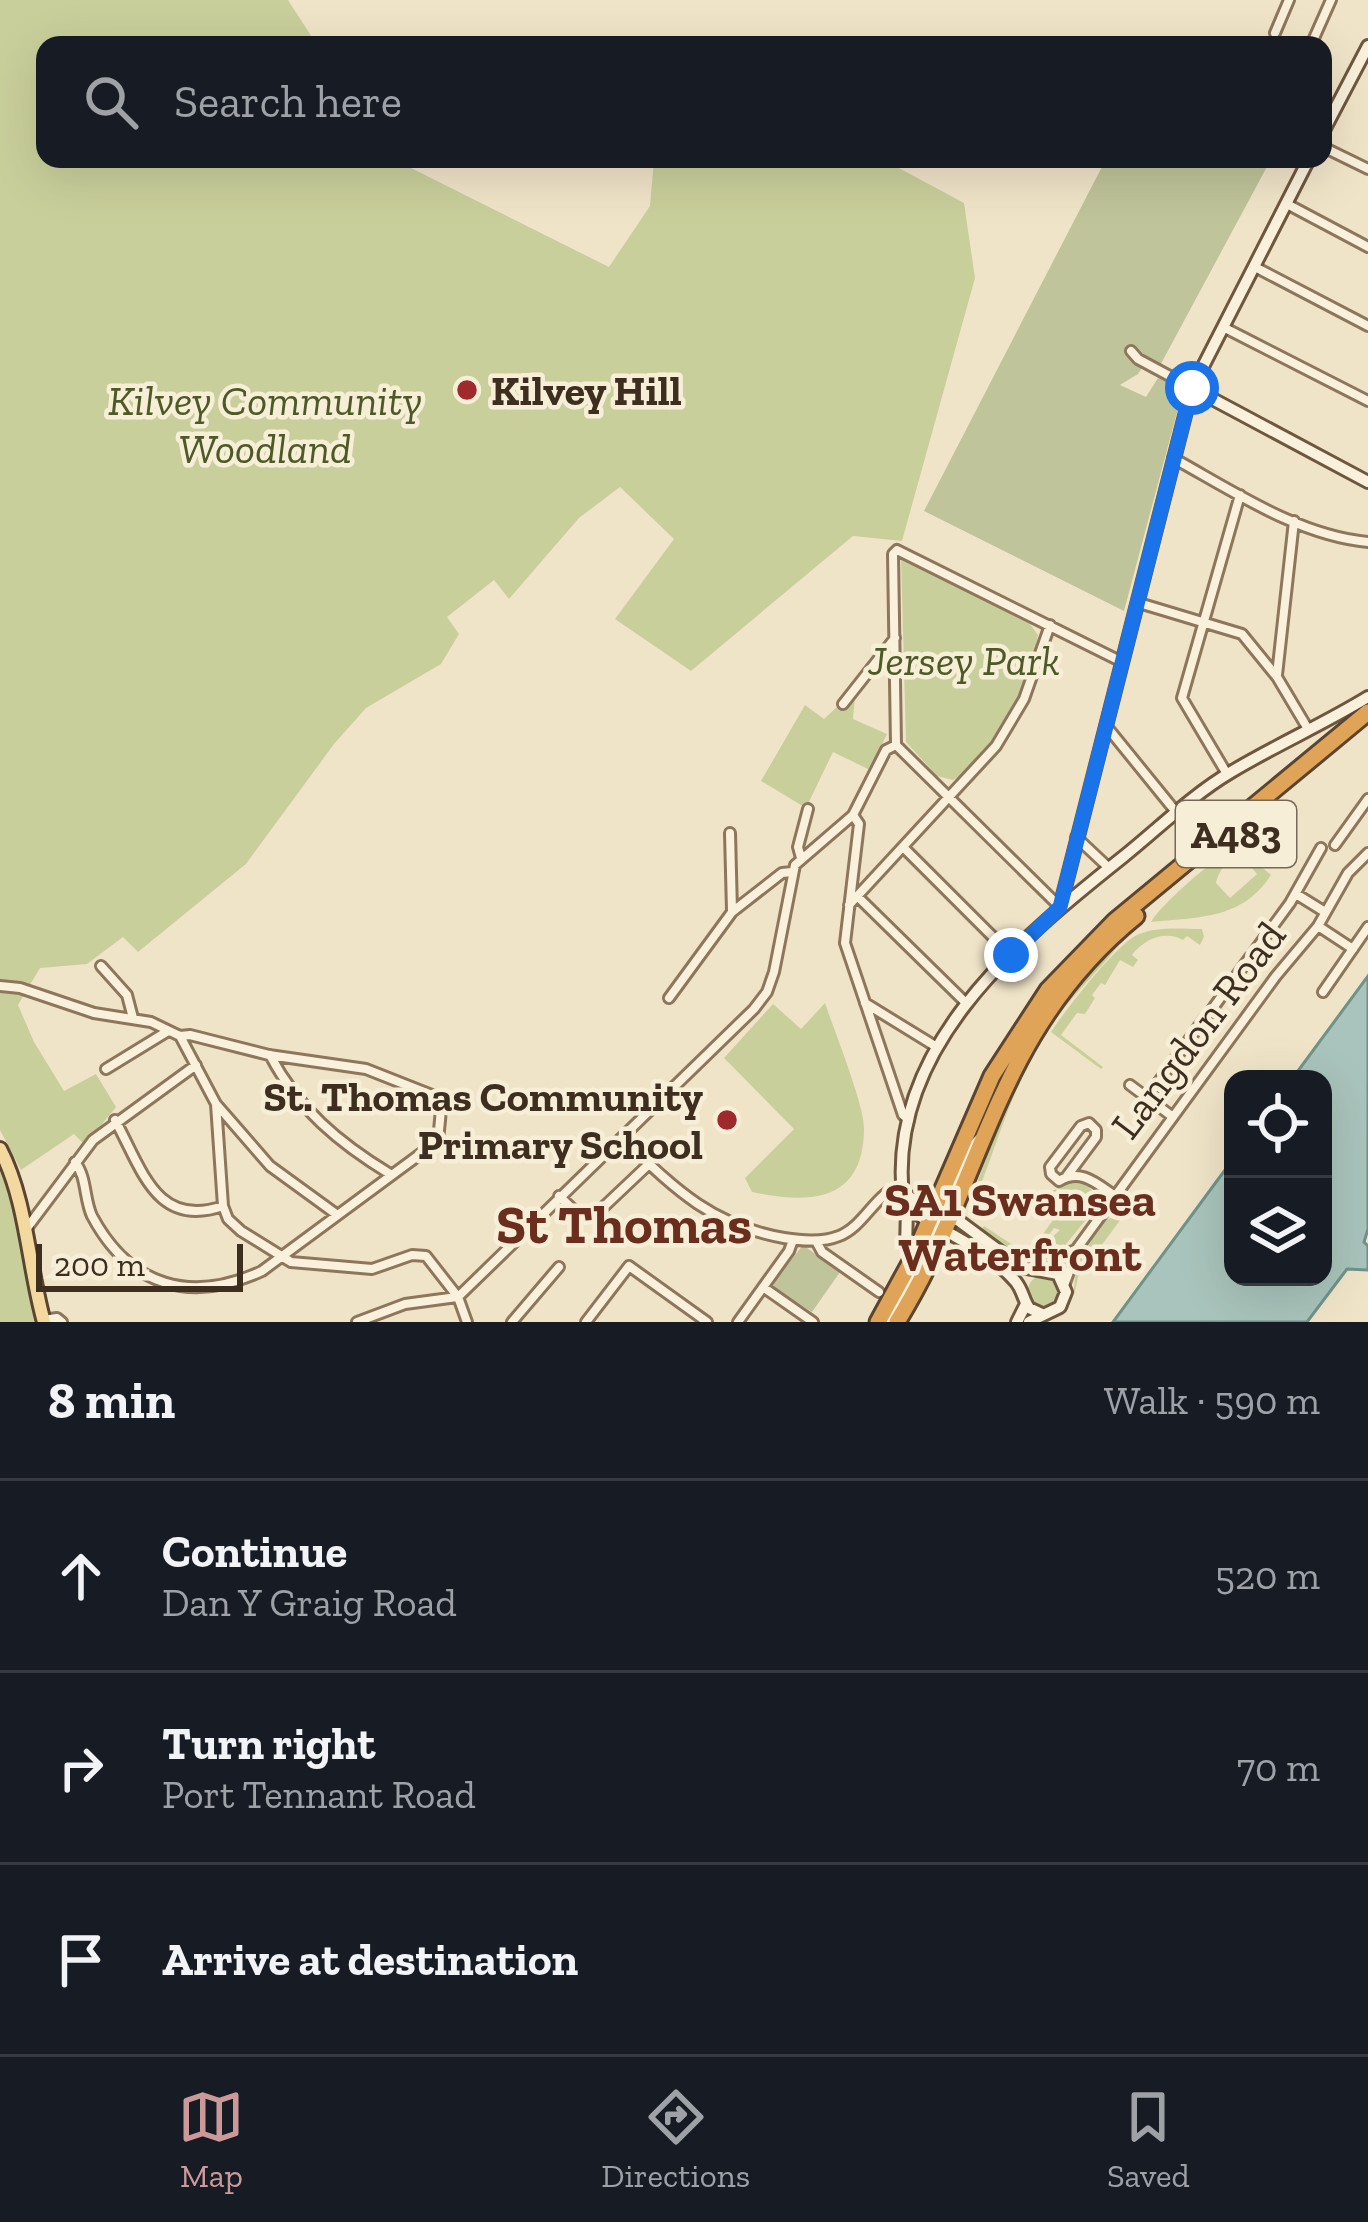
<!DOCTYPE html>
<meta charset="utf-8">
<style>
:root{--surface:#171b24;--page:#20242c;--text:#f1f3f6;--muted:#9ea1a6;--line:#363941;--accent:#cc999b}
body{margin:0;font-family:"Zilla Slab",serif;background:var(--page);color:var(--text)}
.controls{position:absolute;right:36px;bottom:36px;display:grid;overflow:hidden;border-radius:24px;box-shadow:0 12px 48px #0002}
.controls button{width:108px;height:108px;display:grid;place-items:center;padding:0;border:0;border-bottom:3px solid var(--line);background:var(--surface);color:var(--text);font:60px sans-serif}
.scale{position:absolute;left:36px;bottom:30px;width:207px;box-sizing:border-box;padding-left:12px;border:6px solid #3d2e20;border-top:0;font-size:33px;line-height:42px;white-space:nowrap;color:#3d2e20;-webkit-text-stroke:9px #f7eed8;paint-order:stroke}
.stop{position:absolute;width:36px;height:36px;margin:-27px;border:9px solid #1a73e8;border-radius:50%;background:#fff}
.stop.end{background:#1a73e8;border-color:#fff;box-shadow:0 3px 12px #0008}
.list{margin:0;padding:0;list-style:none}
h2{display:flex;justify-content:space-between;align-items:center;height:156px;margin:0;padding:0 48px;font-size:51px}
h2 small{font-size:39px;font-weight:400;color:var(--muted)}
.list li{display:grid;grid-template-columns:78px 1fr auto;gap:36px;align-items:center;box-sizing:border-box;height:192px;padding:0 48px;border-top:3px solid var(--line)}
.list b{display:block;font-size:45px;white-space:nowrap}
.list p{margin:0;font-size:39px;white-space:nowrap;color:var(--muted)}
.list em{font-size:39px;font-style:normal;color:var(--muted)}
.icon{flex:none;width:66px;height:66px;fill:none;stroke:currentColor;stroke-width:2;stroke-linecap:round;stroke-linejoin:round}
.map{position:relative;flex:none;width:1368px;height:1322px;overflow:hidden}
.search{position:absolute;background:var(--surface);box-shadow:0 12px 48px #0002;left:36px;right:36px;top:36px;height:132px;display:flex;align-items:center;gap:30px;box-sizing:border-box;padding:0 42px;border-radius:24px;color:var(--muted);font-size:45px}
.sheet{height:732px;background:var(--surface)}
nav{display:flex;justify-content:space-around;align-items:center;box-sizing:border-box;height:168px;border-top:3px solid var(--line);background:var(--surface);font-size:33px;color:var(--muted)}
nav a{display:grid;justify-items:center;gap:6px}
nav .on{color:var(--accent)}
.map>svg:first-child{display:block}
</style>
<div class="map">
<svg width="1368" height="1322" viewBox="0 0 1368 1322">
<rect width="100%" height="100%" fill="#f0e4c8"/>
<path fill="#c9cf9b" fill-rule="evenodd" d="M 0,0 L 288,0 L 317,45 L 45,45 L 45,159 L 393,159 L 609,267 L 650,206 L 654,159 L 882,159 L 964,203 L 975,278 L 902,541 L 853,536 L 691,671 L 615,619 L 674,539 L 620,487 L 579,518 L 509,599 L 494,580 L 447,617 L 459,634 L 441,664 L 366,708 L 334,744 L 246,864 L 138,952 L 123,937 L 87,964 L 40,968 L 18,1005 L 34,1042 L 64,1091 L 96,1074 L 116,1107 L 85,1145 L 74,1134 L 21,1170 L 0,1130 Z
M 901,558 L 1030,624 L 1038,635 C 1029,685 999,753 953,780 L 937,776 L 906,742 Z
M 855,695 L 853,719 L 887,734 L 870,770 L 833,752 L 806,808 L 761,781 L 805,705 L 824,719 L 839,705 L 847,709 Z
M 1229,850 L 1244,852 L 1271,875 C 1242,920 1198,917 1151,922 C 1160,905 1212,861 1229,850 ZM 1244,859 L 1257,874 L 1230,898 L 1216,883 C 1220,867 1228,860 1244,859 Z
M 1202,929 L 1204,937 L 1200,945 L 1187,936 L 1183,940 C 1165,930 1144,939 1132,955 L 1138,960 L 1133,967 L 1120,960 L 1105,985 L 1101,983 L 1092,995 L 1095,998 L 1085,1014 L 1077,1013 L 1061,1035 L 1103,1067 L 1101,1069 L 1051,1032 C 1066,1009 1116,945 1137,935 C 1156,926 1181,929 1202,929 Z
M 1117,948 C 1097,972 1075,993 1056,1018 C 1017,1070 1000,1137 976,1197 L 973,1195 C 1007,1098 1038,1017 1117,948 Z
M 825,1003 C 834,1030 864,1104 864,1128 C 864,1203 809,1204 752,1192 L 745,1178 L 794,1129 L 724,1058 L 773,1004 L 801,1029 Z
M 0,1167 L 5,1167 L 8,1177 L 38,1322 L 0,1322 Z
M 1074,1179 L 1081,1180 L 1102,1200 L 1062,1249 L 1050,1239 L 1060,1230 L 1054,1228 L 1047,1237 L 1043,1234 L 1060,1210 L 1049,1193 L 1056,1189 L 1065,1199 L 1069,1194 L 1057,1188 Z
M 1124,1215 L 1078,1277 L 1074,1296 C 1073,1262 1088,1246 1107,1219 Z
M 984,1226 L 1031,1257 L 1044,1239 L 1061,1250 L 1046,1260 L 1029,1262 L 981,1230 Z
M1028 1291a16 16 0 1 1 32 0a16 16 0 1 1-32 0Z"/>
<path fill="#bfc49a" d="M 1106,159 L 1262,159 L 1269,163 L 1156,373 L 1143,366 L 1138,374 L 1120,385 L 1146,397 L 1158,378 L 1183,390 L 1124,611 L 924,511 Z
M 803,1245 L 840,1272 L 812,1312 L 771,1285 Z"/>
<path fill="#a9c4bc" stroke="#6f938a" stroke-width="3" d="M 1368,976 L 1368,1229 L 1364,1242 L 1368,1246 L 1368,1270 L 1347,1269 L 1307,1322 L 1113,1322 L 1233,1159 L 1233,1277 L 1323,1277 L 1323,1079 L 1292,1079 Z"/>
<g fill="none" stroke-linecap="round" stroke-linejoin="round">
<defs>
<path id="street" d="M 1275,33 L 1289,0
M 1311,45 L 1331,0
M 1323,147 L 1368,169
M 1287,204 L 1368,247
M 1255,267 L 1368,326
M 1223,327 L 1368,401
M 1131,351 L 1138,359 L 1192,388
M 1173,458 C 1233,491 1299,536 1368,542
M 1139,603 L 1242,634 L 1277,677 L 1308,729
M 1277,675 L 1294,521
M 843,704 L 895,638
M 1107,727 L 1176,812
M 896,745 L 893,554 L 897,550 L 1120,661
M 896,745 L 1060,907
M 1227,774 L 1182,698 L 1240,495
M 853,815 L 859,824 L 845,943 L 903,1115 L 909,1120
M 730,833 L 732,911
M 1076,837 L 1109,868
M 1335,845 L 1368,799
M 903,847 L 1011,955
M 801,858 L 798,847 L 808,809
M 1296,894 L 1325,912
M 857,896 L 965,1002
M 849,905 L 996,746 L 1024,699 L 1050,625
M 1318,926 L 1353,949
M 1254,952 L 1290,903 L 1321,848
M 101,966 L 127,995 L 133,1018
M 0,986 L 20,988 L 94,1013 L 151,1022 L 180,1036 L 190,1035 L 269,1055 L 366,1069 L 442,1099 L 438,1141 L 262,1271 C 191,1304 130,1287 92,1216 C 84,1199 87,1177 75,1162
M 1323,992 L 1368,927
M 669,998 L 732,912 L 782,873 L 792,872
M 865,1003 L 935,1046
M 1208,1015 L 1250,957
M 180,1036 L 216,1104 L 223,1206 L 228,1219 L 241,1231 L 291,1262 L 372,1269 L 412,1255 L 426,1256 L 458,1297 L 467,1322
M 270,1055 C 298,1109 339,1143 390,1174
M 106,1069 L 168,1031
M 1130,1085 L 1173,1117
M 1147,1098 L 1204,1019
M 217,1105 L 270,1166 L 336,1214
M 115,1120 C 142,1169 156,1229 223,1206
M 622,1138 C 674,1188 710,1225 784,1238 C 802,1241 822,1243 839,1236 C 865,1226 876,1191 903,1185
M 1067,1176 L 1096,1137 L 1096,1130 L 1089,1123 L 1081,1126 L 1050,1167 L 1051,1174 L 1059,1181 C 1081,1168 1096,1183 1115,1196
M 559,1196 L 581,1217 L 593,1217 L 649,1164
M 24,1232 L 93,1140 L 196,1065
M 816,1241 L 822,1252 L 879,1292
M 1047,1270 L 1073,1251
M 1065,1283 L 1078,1247 L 1276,976 L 1318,926 L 1348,873 L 1368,853
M 763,1287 L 813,1322
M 458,1297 L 754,1009 L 767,992 L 774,972 L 795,865 L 853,815 L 886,750 L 896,745
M 43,1320 L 57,1318 L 62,1322
M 357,1322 L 405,1304 L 457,1297
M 512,1322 L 559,1267
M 586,1322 L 629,1266 L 707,1322
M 738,1322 L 789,1251 L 793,1240"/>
<path id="secondary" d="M 1323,132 L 1368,46
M 1192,388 L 1368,482
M 1060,907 L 1192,388 L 1309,159
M 903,1194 L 959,1221 L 1021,1267 L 1058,1274 L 1066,1292 L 1060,1307 L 1029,1322
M 907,1208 L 906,1248 L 913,1258
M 938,1218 L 967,1153 L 979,1140
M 1042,1314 L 1029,1308 C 1023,1299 1023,1291 1016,1282 C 986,1247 940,1232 904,1205 C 882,1052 1016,942 1123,857 C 1158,829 1192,795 1231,772 C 1276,745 1324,724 1368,697
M 887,1322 L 942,1220
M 1017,1322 L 1026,1304"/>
<path id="primary" d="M 0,1149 C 27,1201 28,1265 44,1322"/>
<path id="highway" d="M 878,1322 L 913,1258 L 992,1076 L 1048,990 L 1115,921 L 1368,712
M 897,1322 C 986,1177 993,1032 1136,916"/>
</defs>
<use href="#street" stroke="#8d765c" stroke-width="14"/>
<use href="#secondary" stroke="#6f573f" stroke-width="16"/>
<use href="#primary" stroke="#5b4430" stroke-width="18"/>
<use href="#highway" stroke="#5b4430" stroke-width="21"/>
<use href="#street" stroke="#faf1dc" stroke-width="8"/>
<use href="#secondary" stroke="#faf1dc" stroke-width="10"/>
<use href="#primary" stroke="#f3d9a0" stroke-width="12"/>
<use href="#highway" stroke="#e0a458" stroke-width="15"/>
</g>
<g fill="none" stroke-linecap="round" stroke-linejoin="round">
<path stroke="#1a73e8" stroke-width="15" d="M 1011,955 L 1060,907 L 1192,388"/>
</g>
<g fill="#9e2a2b" stroke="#f7eed8" stroke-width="4.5">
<circle cx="467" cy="390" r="12"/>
<circle cx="727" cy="1120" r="12"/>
</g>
<g text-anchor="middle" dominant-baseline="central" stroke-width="9" stroke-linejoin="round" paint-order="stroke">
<rect fill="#f7eed8" stroke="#756857" stroke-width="3" x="1176" y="801" width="120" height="66" rx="9"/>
<g font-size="39" font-weight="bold" fill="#3d2e20">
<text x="1236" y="834">A483</text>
</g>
<g font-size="42" font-weight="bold" fill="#3d2e20" stroke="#f7eed8" text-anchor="start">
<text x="491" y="390">Kilvey Hill</text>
<text x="703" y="1096" text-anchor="end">St. Thomas Community<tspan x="703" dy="48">Primary School</tspan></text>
</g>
<g font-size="42" font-style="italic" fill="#4d5a26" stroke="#f7eed8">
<text x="265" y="400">Kilvey Community<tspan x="265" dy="48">Woodland</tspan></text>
<text x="964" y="660">Jersey Park</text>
</g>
<g font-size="42" fill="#3d2e20" stroke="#f7eed8">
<text transform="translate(1198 1030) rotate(-53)">Langdon Road</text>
</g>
<g font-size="48" font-weight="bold" fill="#6b2e1e" stroke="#f7eed8">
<text x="1020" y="1199">SA1 Swansea<tspan x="1020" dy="55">Waterfront</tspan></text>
</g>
<g font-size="54" font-weight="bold" fill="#6b2e1e" stroke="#f7eed8">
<text x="624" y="1224">St Thomas</text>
</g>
</g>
</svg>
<div class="controls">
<button><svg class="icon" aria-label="locate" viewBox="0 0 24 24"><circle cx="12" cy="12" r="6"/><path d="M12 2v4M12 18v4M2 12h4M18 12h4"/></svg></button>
<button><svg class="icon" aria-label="layers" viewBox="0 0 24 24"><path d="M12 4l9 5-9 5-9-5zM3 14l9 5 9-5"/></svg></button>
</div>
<div class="scale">200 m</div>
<div class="stop" style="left:1192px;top:388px"></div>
<div class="stop end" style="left:1011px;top:955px"></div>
<div class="search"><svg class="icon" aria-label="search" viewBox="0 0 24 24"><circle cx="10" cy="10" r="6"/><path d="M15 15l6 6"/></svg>Search here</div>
</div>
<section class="sheet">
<h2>8 min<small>Walk · 590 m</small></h2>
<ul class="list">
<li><svg class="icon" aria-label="ahead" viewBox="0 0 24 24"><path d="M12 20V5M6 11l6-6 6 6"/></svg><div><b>Continue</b><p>Dan Y Graig Road</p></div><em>520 m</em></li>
<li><svg class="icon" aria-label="right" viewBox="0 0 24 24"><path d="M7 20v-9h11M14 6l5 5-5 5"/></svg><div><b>Turn right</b><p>Port Tennant Road</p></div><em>70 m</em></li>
<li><svg class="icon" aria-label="arrive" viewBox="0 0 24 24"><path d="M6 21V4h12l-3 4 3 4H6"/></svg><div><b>Arrive at destination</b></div></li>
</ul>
</section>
<nav>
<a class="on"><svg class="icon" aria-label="map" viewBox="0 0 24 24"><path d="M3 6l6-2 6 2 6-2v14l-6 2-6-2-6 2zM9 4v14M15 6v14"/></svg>Map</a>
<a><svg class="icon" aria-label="directions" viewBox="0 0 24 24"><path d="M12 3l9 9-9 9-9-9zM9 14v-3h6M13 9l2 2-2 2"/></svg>Directions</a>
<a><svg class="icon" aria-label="saved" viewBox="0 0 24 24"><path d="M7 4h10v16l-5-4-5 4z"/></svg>Saved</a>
</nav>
